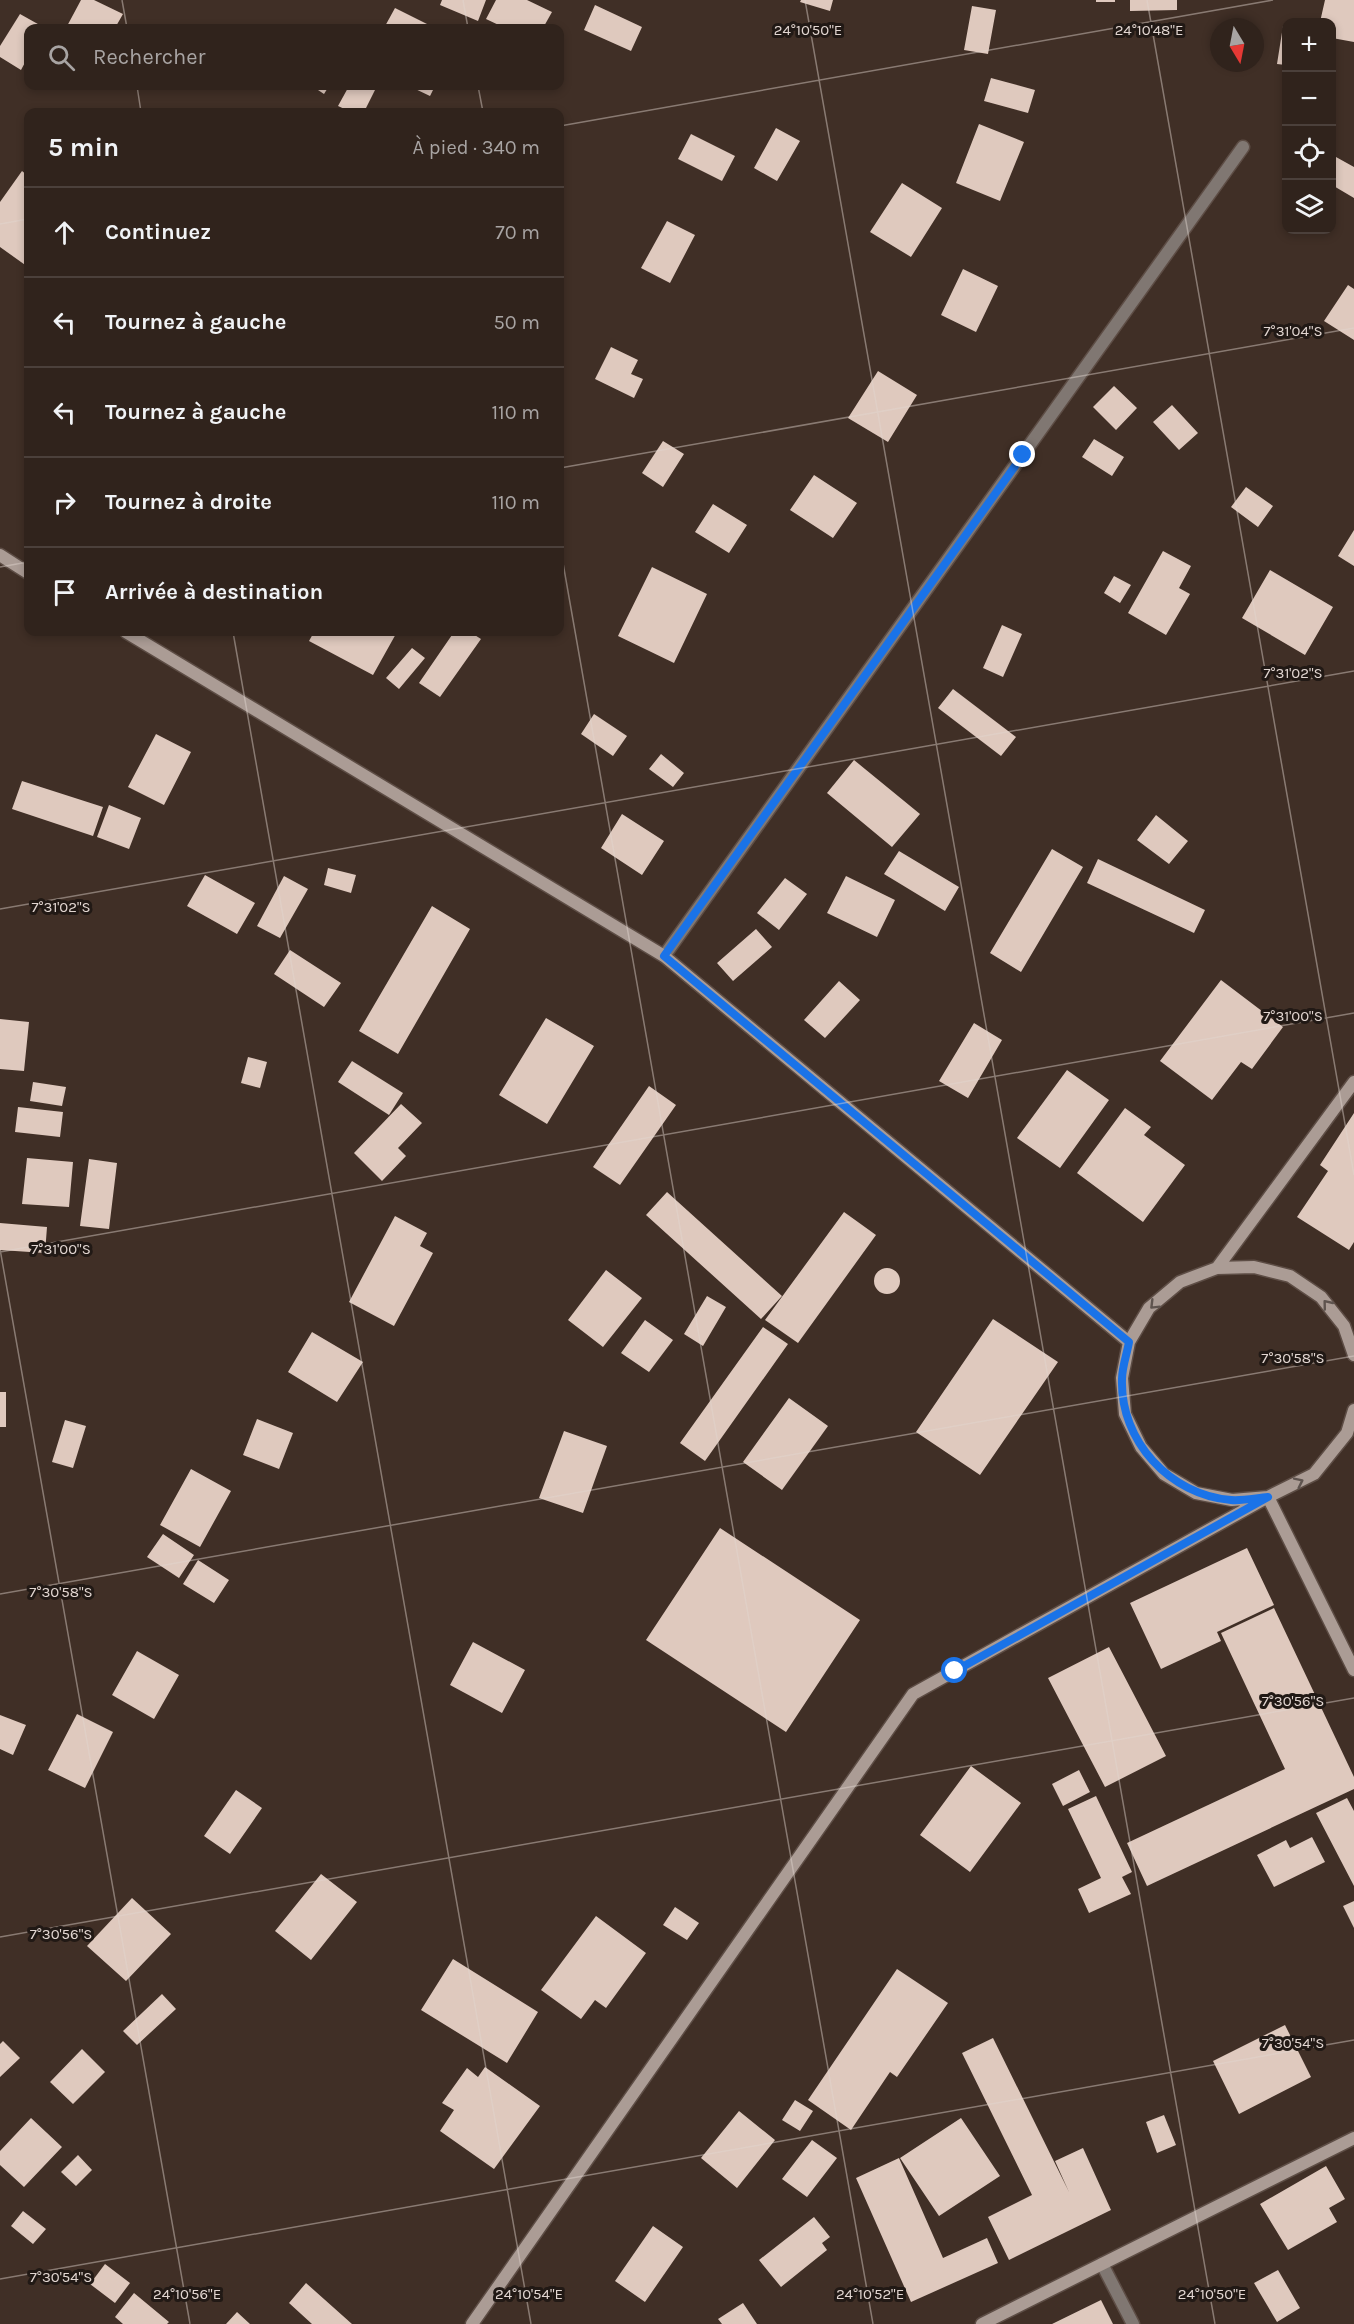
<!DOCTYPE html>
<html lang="fr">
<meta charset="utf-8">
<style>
:root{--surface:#30231c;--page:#3c2f29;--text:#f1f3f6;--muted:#a8a4a3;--line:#4b403b}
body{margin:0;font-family:Karla,sans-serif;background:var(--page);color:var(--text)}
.controls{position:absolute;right:18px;top:18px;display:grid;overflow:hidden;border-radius:12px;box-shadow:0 3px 9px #0003}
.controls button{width:54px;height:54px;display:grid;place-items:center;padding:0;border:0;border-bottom:2px solid var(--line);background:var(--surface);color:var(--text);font:30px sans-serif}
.compass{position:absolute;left:1210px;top:18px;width:54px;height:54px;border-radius:50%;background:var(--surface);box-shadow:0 3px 9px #0003;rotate:170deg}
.stop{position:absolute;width:18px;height:18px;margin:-14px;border:4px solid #1a73e8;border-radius:50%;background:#fff}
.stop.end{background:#1a73e8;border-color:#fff;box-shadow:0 2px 6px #0008}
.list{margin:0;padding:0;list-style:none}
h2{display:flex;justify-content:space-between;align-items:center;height:78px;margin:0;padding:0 24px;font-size:26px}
h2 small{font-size:20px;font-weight:400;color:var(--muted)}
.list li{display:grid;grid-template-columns:39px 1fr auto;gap:18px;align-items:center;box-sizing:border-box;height:90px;padding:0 24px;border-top:2px solid var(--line)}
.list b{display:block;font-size:22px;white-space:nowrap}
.list em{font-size:20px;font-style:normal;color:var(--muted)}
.icon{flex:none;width:33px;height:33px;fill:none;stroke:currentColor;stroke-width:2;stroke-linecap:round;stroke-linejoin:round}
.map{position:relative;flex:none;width:1354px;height:2324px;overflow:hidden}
.search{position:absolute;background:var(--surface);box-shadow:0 3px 9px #0003;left:24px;top:24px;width:540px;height:66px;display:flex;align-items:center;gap:15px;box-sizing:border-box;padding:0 21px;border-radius:12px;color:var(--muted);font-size:22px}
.panel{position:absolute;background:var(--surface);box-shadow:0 3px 9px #0003;left:24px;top:108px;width:540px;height:528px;border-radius:12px}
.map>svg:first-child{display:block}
</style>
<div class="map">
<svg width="1354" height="2324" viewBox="0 0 1354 2324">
<rect width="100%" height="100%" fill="#402f26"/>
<path fill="#dfc9be" d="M 81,0 L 94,0 L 123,14 L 115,28 L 66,28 Z
M 442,0 L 486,0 L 478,21 L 440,5 Z
M 496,0 L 527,0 L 552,12 L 543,28 L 505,28 L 486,19 Z
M 801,0 L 833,0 L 830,11 L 800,2 Z
M 1096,0 L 1115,0 L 1115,2 L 1096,2 Z
M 1130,0 L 1177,0 L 1177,10 L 1130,11 Z
M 1325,0 L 1354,0 L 1354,42 L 1332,38 L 1332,22 L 1320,22 Z
M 595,5 L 642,27 L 631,51 L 584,30 Z
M 972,6 L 996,10 L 988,54 L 964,50 Z
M 395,8 L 431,26 L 430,28 L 384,28 Z
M 20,14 L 45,28 L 28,28 L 28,57 L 21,70 L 0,57 L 0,46 Z
M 1283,26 L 1286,27 L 1286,65 L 1277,64 Z
M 991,78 L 1035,90 L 1028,113 L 984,101 Z
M 312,86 L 329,86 L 324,94 Z
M 349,86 L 377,86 L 364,112 L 351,112 L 338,106 Z
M 409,86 L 435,86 L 430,96 Z
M 979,124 L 1024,142 L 1000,201 L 956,183 Z
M 776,128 L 800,141 L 777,181 L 754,168 Z
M 691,134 L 735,156 L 722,181 L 678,159 Z
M 1336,157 L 1354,167 L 1354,198 L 1332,185 L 1332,165 Z
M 22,171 L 28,176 L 28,267 L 0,247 L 0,202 Z
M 902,183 L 942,208 L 911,257 L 870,232 Z
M 667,221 L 695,235 L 670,283 L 641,268 Z
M 963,269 L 998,286 L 976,332 L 941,315 Z
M 1348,285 L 1354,289 L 1354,340 L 1324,321 Z
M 611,347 L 638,360 L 631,374 L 643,379 L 634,398 L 595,379 Z
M 878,371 L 917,395 L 888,442 L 848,418 Z
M 1114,386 L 1137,408 L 1116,430 L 1093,407 Z
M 1172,405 L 1198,433 L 1179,450 L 1153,422 Z
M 1094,439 L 1124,457 L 1112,476 L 1082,457 Z
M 663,441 L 684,454 L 663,487 L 642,473 Z
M 814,475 L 857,503 L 833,538 L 790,510 Z
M 1246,487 L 1273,506 L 1258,527 L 1231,507 Z
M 713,504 L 747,525 L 729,553 L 695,532 Z
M 1354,530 L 1354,566 L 1338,556 Z
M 1163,551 L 1191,566 L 1179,588 L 1190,594 L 1166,635 L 1128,613 Z
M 652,567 L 707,594 L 674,663 L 618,636 Z
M 1270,570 L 1333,607 L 1305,655 L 1242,618 Z
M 1114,576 L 1131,585 L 1120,603 L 1104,593 Z
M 1002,625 L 1022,634 L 1003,677 L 983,668 Z
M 314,632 L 397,632 L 373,675 L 309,641 Z
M 454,632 L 470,632 L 481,639 L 440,697 L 419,683 Z
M 412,648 L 425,658 L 399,689 L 386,678 Z
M 953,689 L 1016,737 L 1001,756 L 938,708 Z
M 594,714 L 627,736 L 613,756 L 581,734 Z
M 156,734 L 191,752 L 164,805 L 128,787 Z
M 661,754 L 684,773 L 673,787 L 649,769 Z
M 854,760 L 920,814 L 892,847 L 827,793 Z
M 22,781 L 103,807 L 93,836 L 12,809 Z
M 109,805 L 141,818 L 129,849 L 97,837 Z
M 622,814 L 664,841 L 642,875 L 601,848 Z
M 1156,815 L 1188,841 L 1169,864 L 1137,840 Z
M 1052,849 L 1083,867 L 1021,972 L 990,953 Z
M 899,851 L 959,887 L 945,911 L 884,874 Z
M 1098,859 L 1205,910 L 1194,933 L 1087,883 Z
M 328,868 L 356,875 L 351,893 L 324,885 Z
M 205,875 L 255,903 L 237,934 L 187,906 Z
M 284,876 L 308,889 L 280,938 L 257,926 Z
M 846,876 L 895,900 L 877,937 L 827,913 Z
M 785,878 L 807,894 L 779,930 L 757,913 Z
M 432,906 L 470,929 L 398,1054 L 359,1031 Z
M 756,929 L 772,947 L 733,981 L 717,963 Z
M 290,950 L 341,983 L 324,1007 L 274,974 Z
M 1221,980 L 1283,1027 L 1252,1069 L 1241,1062 L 1212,1100 L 1160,1061 Z
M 839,981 L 860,1000 L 825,1038 L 804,1020 Z
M 546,1018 L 594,1046 L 547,1124 L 499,1095 Z
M 0,1019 L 29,1022 L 24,1071 L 0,1069 Z
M 974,1023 L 1002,1040 L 968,1098 L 939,1081 Z
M 248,1057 L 267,1062 L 260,1088 L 241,1083 Z
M 352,1061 L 403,1093 L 389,1115 L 338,1082 Z
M 1067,1070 L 1109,1100 L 1060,1168 L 1017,1138 Z
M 33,1082 L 66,1087 L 62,1106 L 30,1101 Z
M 649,1086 L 676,1105 L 620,1185 L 593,1167 Z
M 401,1104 L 422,1123 L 398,1148 L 406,1156 L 382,1181 L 354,1153 Z
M 18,1107 L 63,1112 L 60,1137 L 15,1132 Z
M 1125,1108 L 1151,1127 L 1144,1135 L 1185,1165 L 1143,1222 L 1077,1173 Z
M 1354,1113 L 1354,1242 L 1349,1250 L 1297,1217 L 1328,1171 L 1320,1165 Z
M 27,1158 L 73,1162 L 69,1207 L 22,1204 Z
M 89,1159 L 117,1163 L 109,1229 L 80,1226 Z
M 667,1192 L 782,1296 L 761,1319 L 646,1215 Z
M 844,1212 L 876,1235 L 798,1343 L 765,1320 Z
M 395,1216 L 427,1233 L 420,1246 L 433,1253 L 394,1326 L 349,1302 Z
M 0,1223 L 47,1227 L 45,1253 L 0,1250 Z
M874 1281a13 13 0 1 1 26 0a13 13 0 1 1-26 0Z
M 606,1270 L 642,1298 L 603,1347 L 568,1320 Z
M 707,1296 L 726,1307 L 703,1346 L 684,1334 Z
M 993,1319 L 1058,1362 L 980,1475 L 916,1432 Z
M 645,1320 L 673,1340 L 649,1372 L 621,1353 Z
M 763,1327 L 788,1344 L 705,1461 L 680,1443 Z
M 312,1332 L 363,1362 L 337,1402 L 288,1372 Z
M 0,1392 L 6,1392 L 6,1427 L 0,1427 Z
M 789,1398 L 828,1426 L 782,1490 L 743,1462 Z
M 257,1419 L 293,1433 L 279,1469 L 243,1455 Z
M 65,1420 L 86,1426 L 73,1468 L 52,1462 Z
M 564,1431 L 607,1446 L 583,1513 L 539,1498 Z
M 191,1469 L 231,1491 L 200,1547 L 160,1525 Z
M 720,1528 L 860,1620 L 786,1732 L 646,1640 Z
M 163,1534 L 194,1555 L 179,1578 L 147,1557 Z
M 1247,1548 L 1274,1605 L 1217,1632 L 1221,1641 L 1161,1669 L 1130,1603 Z
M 198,1560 L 229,1580 L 214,1603 L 183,1584 Z
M 1274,1608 L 1354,1777 L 1354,1789 L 1147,1886 L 1127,1843 L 1285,1769 L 1221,1633 Z
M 473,1642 L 525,1670 L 502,1713 L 450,1685 Z
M 1109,1647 L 1166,1756 L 1105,1787 L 1048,1678 Z
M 137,1651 L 179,1675 L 154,1719 L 112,1695 Z
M 77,1714 L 113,1732 L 85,1788 L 48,1770 Z
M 0,1715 L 26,1725 L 13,1755 L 0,1749 Z
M 971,1766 L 1021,1803 L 970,1872 L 920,1835 Z
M 1079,1770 L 1090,1792 L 1063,1806 L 1052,1784 Z
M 236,1790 L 262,1808 L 230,1854 L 204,1836 Z
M 1096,1796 L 1132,1872 L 1122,1877 L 1131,1894 L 1089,1913 L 1078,1889 L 1101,1878 L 1068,1809 Z
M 1347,1798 L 1354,1811 L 1354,1886 L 1316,1813 Z
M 1312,1837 L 1325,1862 L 1274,1887 L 1257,1855 L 1286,1840 L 1290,1848 Z
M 321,1874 L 357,1902 L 311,1960 L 275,1931 Z
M 132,1898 L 171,1934 L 126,1981 L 87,1946 Z
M 1354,1901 L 1354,1928 L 1343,1906 Z
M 675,1907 L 699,1923 L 687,1940 L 663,1925 Z
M 596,1916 L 646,1953 L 606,2008 L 595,2000 L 581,2019 L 541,1990 Z
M 453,1959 L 538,2012 L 507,2063 L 421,2010 Z
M 897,1969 L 948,2003 L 897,2077 L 890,2072 L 851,2130 L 808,2100 Z
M 162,1994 L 176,2009 L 137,2045 L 123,2031 Z
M 1285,2025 L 1311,2077 L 1239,2114 L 1213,2061 Z
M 993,2038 L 1069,2192 L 1055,2161 L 1083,2148 L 1111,2210 L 1009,2260 L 988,2217 L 1032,2195 L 962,2053 Z
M 3,2041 L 20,2058 L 0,2077 L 0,2044 Z
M 82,2049 L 105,2072 L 73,2104 L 50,2082 Z
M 485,2067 L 540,2106 L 494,2169 L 440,2131 L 454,2110 L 442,2103 L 467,2068 L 478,2077 Z
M 795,2100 L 813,2111 L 800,2131 L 782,2120 Z
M 739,2111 L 775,2140 L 737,2188 L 701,2158 Z
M 1164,2115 L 1176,2145 L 1157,2153 L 1146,2122 Z
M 31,2118 L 62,2147 L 24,2187 L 0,2165 L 0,2151 Z
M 961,2118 L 1000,2176 L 939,2216 L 900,2158 Z
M 812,2140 L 837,2158 L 807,2197 L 782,2179 Z
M 78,2155 L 92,2170 L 76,2186 L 61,2172 Z
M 899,2158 L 943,2258 L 987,2238 L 998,2263 L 911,2302 L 856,2178 Z
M 1326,2166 L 1345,2199 L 1329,2208 L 1337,2222 L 1288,2250 L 1260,2204 Z
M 23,2211 L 46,2229 L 33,2244 L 11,2226 Z
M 814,2217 L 830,2237 L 822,2243 L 827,2250 L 781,2287 L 759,2260 Z
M 653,2226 L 683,2247 L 645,2302 L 615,2281 Z
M 105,2264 L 130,2283 L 115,2303 L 90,2284 Z
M 1278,2270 L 1300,2308 L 1277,2322 L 1254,2283 Z
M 306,2283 L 352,2324 L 312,2324 L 289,2303 Z
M 134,2293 L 169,2322 L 167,2324 L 123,2324 L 115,2317 Z
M 1101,2300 L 1113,2324 L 1052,2324 Z
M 743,2303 L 757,2324 L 722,2324 L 718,2319 Z
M 237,2312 L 250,2324 L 226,2324 Z"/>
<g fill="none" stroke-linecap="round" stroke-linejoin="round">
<defs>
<path id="street" d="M 664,956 L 1243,147
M 1102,2264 L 1133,2324"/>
<path id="secondary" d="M 0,555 L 28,573
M 126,632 L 664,956 L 1129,1342
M 1217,1268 L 1354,1082
M 1354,1355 L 1344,1326 L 1321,1297 L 1290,1276 L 1254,1267 L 1217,1268 L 1180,1282 L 1149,1308 L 1129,1342 L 1122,1378 L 1125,1414 L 1141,1447 L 1164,1474 L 1196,1493 L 1232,1500 L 1268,1497 L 1314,1474 L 1347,1433 L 1354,1410
M 472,2324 L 913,1694 L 1268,1497 L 1354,1670
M 982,2324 L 1354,2138"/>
</defs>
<use href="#street" stroke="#5d4d45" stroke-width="15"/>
<use href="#secondary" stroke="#5d4d45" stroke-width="15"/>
<use href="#street" stroke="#807772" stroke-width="12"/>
<use href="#secondary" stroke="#ab9c95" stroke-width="12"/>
</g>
<defs><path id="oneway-chevron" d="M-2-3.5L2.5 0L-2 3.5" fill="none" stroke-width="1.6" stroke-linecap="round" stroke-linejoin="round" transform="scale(1.5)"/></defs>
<g stroke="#5f544f">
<use href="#oneway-chevron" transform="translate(1327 1304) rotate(-129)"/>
<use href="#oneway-chevron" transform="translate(1154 1305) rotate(135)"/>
<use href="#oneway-chevron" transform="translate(1299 1482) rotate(-26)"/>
</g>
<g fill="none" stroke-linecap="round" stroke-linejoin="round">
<path stroke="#1a73e8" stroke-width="8" d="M 955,1671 L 1268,1497 C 1256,1498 1243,1501 1231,1500 C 1170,1495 1120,1441 1122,1379 C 1122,1367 1127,1354 1129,1342 L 664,956 L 1023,455"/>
</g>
<path fill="none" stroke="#e2d6d1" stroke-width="1.5" stroke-opacity="0.45" d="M 122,0 L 127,28M 463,0 L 468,28M 805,0 L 1215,2324M 1147,0 L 1354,1175M 137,86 L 141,112M 478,86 L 483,112M 560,126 L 1273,0M 0,224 L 28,219M 560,468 L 1354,328M 560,546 L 873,2324M 0,567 L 28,562M 233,632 L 531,2324M 0,909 L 1354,671M 0,1249 L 190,2324M 0,1252 L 1354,1013M 0,1594 L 1354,1356M 0,1937 L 1354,1698M 0,2279 L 1354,2040"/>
<g font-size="15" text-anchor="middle" fill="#e2d6d1" stroke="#211915" stroke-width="6" stroke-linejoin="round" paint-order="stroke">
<text x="808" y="35">24°10'50"E</text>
<text x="1149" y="35">24°10'48"E</text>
<text x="1293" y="336">7°31'04"S</text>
<text x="1293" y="678">7°31'02"S</text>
<text x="61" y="912">7°31'02"S</text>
<text x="1293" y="1021">7°31'00"S</text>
<text x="61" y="1254">7°31'00"S</text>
<text x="1293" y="1363">7°30'58"S</text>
<text x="61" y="1597">7°30'58"S</text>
<text x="1293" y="1706">7°30'56"S</text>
<text x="61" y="1939">7°30'56"S</text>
<text x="1293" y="2048">7°30'54"S</text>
<text x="61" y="2282">7°30'54"S</text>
<text x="187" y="2299">24°10'56"E</text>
<text x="529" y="2299">24°10'54"E</text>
<text x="870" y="2299">24°10'52"E</text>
<text x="1212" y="2299">24°10'50"E</text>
</g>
</svg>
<div class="controls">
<button>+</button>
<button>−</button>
<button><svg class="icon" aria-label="locate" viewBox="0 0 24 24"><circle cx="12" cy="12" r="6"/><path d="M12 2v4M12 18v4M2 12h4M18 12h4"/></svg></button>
<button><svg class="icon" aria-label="layers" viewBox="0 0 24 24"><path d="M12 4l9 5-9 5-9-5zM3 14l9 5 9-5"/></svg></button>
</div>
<svg class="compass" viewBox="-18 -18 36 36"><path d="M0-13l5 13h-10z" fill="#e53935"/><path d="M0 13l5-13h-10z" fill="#a8a4a3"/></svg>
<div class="stop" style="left:955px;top:1671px"></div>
<div class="stop end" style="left:1023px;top:455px"></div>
<div class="search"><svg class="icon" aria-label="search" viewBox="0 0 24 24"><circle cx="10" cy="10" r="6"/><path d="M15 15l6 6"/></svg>Rechercher</div>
<section class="panel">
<h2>5 min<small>À pied · 340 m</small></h2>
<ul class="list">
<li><svg class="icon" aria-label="ahead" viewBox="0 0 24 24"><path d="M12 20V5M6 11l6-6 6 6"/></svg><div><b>Continuez</b></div><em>70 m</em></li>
<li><svg class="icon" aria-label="left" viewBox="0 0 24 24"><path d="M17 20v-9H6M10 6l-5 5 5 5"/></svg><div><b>Tournez à gauche</b></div><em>50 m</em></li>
<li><svg class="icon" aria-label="left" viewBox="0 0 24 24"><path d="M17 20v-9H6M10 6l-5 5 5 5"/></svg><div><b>Tournez à gauche</b></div><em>110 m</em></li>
<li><svg class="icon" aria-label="right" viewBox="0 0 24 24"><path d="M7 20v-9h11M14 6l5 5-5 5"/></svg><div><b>Tournez à droite</b></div><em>110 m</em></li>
<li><svg class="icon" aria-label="arrive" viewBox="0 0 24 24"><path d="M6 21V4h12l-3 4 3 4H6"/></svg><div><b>Arrivée à destination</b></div></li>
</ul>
</section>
</div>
